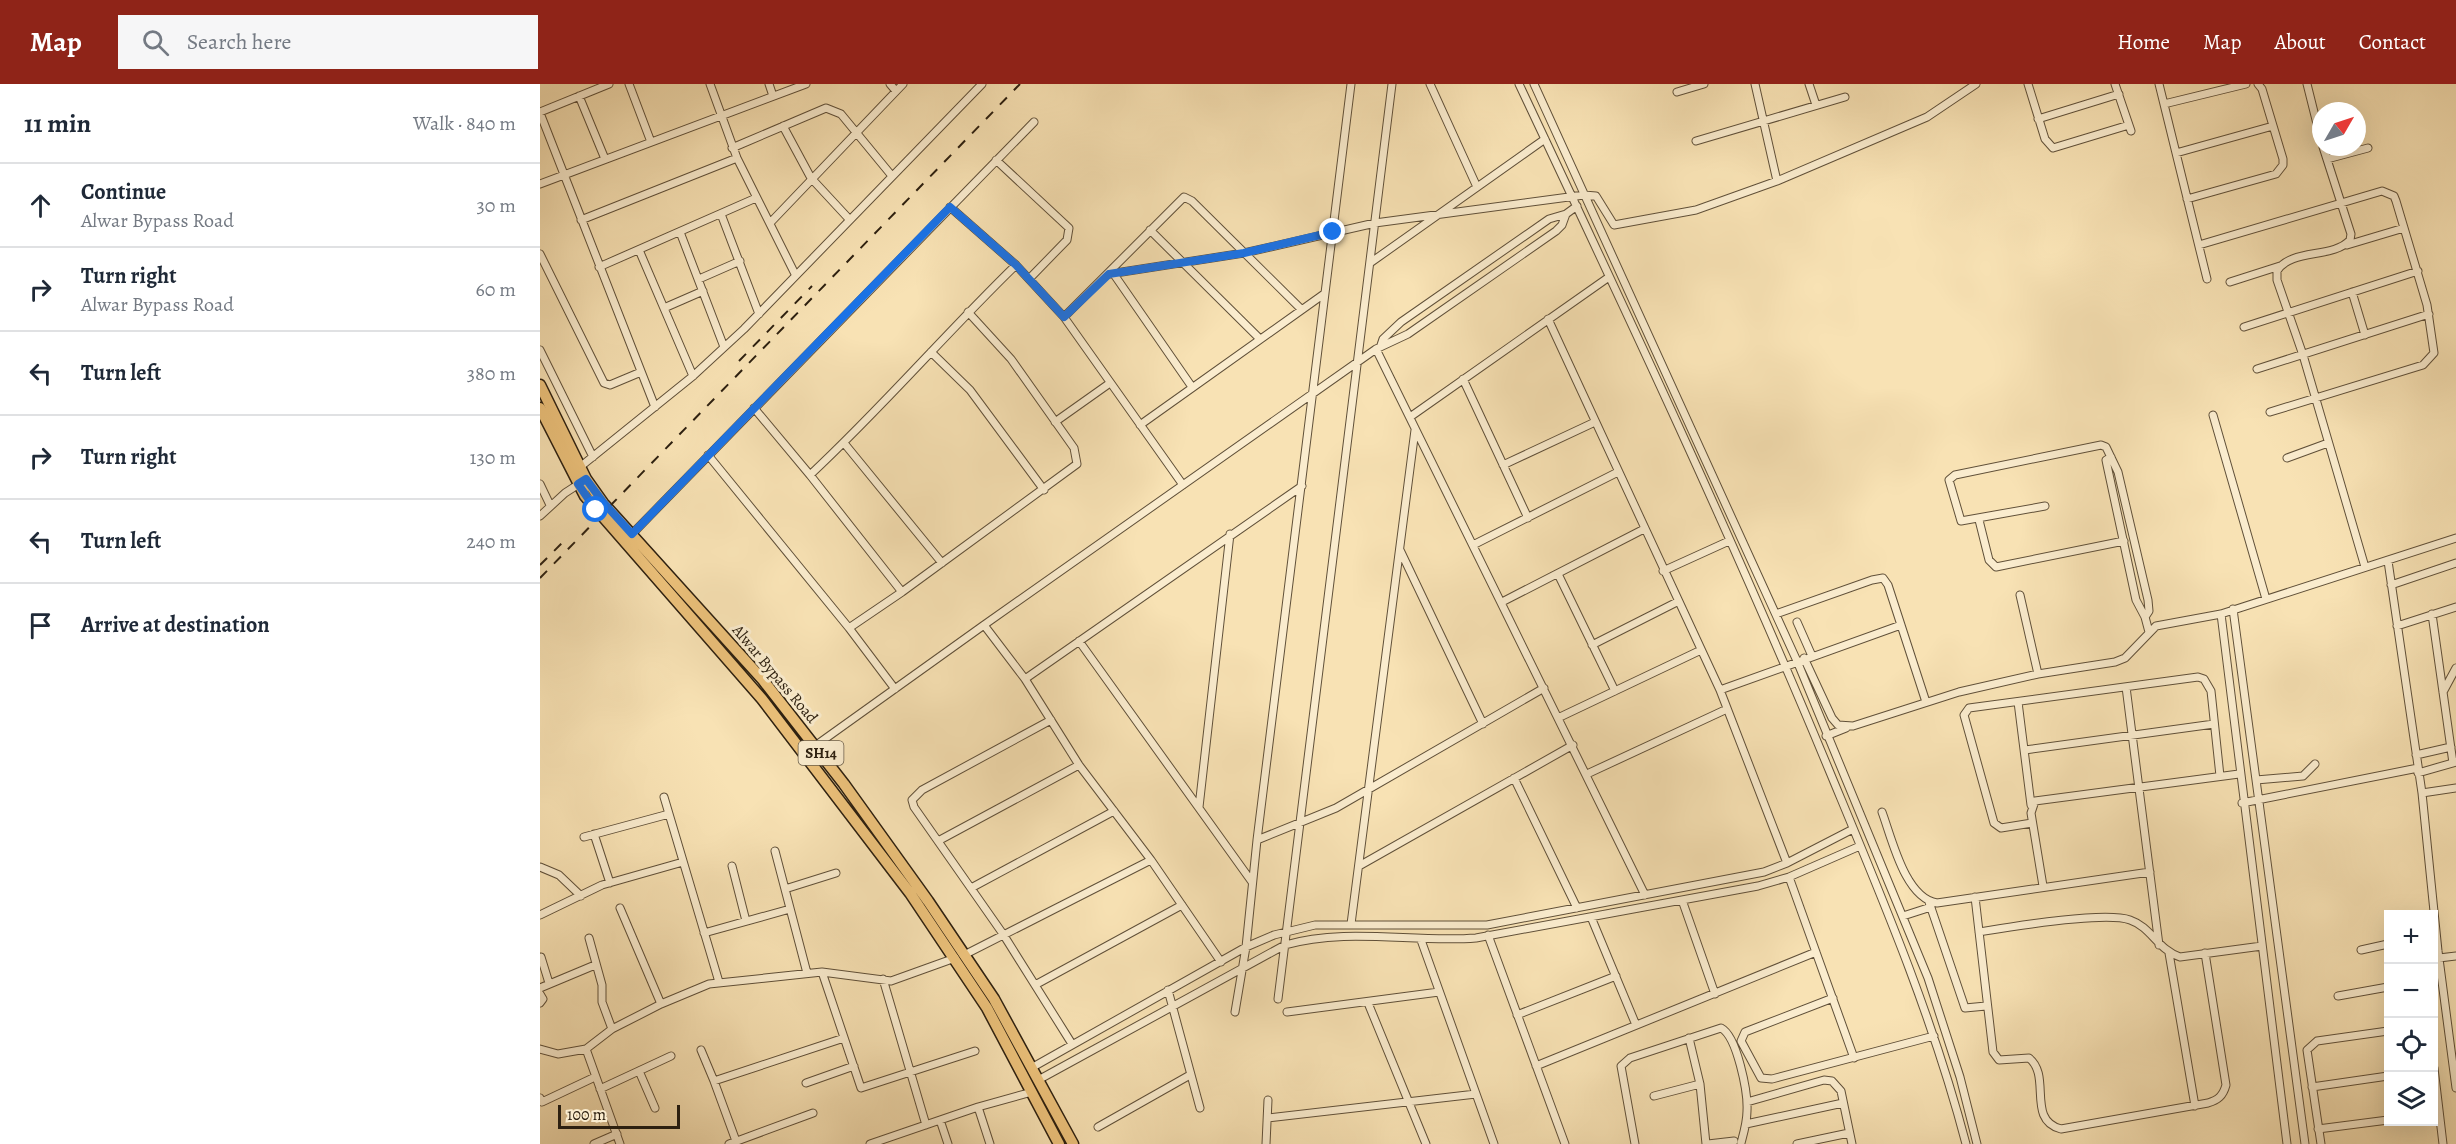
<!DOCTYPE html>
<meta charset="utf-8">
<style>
:root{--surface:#fff;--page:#f6f6f7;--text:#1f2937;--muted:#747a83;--line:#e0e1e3;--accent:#8f2418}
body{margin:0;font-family:Alegreya,serif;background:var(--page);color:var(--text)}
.controls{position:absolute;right:18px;bottom:18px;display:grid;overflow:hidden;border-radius:0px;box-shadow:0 6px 24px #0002}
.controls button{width:54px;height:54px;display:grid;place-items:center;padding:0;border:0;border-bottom:2px solid var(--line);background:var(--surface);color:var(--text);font:30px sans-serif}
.compass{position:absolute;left:1772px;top:18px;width:54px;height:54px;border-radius:50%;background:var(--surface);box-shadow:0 6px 24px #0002;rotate:51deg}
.scale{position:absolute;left:18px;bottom:15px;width:122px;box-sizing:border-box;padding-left:6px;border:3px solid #2d2010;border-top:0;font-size:16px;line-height:21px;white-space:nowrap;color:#2d2010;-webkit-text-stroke:4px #faecce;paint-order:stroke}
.stop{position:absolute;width:18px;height:18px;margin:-14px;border:4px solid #1a73e8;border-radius:50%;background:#fff}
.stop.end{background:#1a73e8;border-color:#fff;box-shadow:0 2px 6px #0008}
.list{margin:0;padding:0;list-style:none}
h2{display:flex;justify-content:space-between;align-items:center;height:78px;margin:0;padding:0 24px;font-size:26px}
h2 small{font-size:20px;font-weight:400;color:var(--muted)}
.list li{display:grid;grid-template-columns:39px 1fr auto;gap:18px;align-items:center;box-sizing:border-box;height:84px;padding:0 24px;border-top:2px solid var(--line)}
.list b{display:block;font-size:22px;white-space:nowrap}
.list p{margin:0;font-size:20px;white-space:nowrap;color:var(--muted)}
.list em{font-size:20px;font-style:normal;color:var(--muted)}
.icon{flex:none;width:33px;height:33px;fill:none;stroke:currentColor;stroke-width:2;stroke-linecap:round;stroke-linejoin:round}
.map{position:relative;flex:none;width:1916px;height:1060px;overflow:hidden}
header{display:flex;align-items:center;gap:36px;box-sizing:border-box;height:84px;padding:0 30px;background:var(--accent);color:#fff}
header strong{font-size:28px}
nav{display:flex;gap:33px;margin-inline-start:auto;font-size:21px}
.search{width:420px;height:54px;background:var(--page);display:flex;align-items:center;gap:15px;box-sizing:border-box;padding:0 21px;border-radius:0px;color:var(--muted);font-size:22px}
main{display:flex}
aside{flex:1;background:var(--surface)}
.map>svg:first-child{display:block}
</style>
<header>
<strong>Map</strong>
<div class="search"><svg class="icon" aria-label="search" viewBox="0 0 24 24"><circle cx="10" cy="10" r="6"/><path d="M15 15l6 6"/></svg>Search here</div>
<nav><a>Home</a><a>Map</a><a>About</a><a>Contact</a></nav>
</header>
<main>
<aside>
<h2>11 min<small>Walk · 840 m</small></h2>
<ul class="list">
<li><svg class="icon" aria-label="ahead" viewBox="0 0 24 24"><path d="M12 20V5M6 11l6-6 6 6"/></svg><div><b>Continue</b><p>Alwar Bypass Road</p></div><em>30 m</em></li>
<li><svg class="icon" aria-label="right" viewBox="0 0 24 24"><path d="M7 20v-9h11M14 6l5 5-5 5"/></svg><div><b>Turn right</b><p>Alwar Bypass Road</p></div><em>60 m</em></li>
<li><svg class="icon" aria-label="left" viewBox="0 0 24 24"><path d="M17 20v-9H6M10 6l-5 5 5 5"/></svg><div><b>Turn left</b></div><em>380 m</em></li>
<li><svg class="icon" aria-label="right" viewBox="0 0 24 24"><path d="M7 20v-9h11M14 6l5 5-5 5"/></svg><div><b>Turn right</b></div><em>130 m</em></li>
<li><svg class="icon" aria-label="left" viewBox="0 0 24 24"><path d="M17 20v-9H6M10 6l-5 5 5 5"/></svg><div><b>Turn left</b></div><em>240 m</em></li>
<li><svg class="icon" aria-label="arrive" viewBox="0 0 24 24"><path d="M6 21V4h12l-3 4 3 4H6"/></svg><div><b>Arrive at destination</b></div></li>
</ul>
</aside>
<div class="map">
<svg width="1916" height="1060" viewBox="0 0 1916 1060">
<rect width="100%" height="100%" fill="#f8e2b4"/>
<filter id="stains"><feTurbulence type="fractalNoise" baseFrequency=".00333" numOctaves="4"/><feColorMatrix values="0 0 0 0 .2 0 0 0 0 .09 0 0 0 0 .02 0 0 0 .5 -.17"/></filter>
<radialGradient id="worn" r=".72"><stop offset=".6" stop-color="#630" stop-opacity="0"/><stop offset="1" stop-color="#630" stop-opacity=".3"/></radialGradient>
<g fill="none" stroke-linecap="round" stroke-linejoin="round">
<defs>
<path id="minor" d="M 89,0 L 111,58
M 170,0 L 197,74 L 255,190
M 229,0 L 233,12
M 350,0 L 356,7
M 890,0 L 937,103
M 979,0 C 1086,227 1193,454 1289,686 C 1340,809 1392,930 1426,1060
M 994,0 L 1257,577 L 1388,894 L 1420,993 L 1437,1060
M 1215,0 L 1237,97
M 1269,0 L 1276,21
M 1488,0 L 1505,55 L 1513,64 L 1589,41
M 1575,0 L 1591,47
M 1619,0 L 1667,195
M 1767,0 L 1781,56
M 1137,8 L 1164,0
M 39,12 L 65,75
M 1624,20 L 1706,0
M 0,28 L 69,0
M 0,29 L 115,323
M 1498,35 L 1579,10
M 243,42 L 271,94 L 309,135
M 1156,57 L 1305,13
M 1783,63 L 1811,150 L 1810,156 C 1793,175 1751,164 1737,187 L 1737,196 L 1763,271 L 1825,483
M 192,64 L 286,24 L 301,30 L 352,92
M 1636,69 L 1733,42
M 1787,75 L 1828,64
M 456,76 L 529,144 L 527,156 L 489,195
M 0,100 L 266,0
M 1647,115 L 1736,90 L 1743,81 L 1743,75 L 1722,5 L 1718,0
M 410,123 L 476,181 L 524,233 L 643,401
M 181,130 L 219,230
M 41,136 L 197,74
M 230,139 L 363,0
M 610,146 L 720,255
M 140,148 L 184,263
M 1659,161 L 1842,107 L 1854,112 L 1856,117 L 1887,221 L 1894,269 L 1883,281 L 1730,328
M 1807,161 L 1864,144
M 99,166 L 153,292
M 0,170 L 64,299 L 70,301 L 101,288
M 830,179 L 1005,55
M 59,183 L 216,114
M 573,189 L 652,303
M 569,190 L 704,169 L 835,139 L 1044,111 L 1056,112 L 1074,141 L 1156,126 L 1237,97 L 1387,33 L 1436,0
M 159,195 L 200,177
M 1690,198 L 1740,182
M 1812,208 L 1825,251
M 124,224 L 163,207
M 524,233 L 644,113 L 652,117 L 761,225
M 1008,235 L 1180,606 L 1247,779
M 1704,243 L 1878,187
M 841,261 L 843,255 L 861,238 L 1009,135 L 1026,130 L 1037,122
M 836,265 L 1105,811
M 0,266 L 53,373
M 391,268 L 430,306 L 504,406
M 1717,285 L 1889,230
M 923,295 L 988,434
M 214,324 L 270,391
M 1673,331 L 1726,515
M 870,333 L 1069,193
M 515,338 L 570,299
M 600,341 L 784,210
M 304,359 L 402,479
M 168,371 L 309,544 L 362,508 L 270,391 C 342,324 406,249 476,181
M 1571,373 L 1566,376 L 1567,381 L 1596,516 L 1605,533 L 1609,548
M 1747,374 L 1788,359
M 963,381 L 1055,338
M 40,383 L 153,292 L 204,245 L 442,0
M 0,400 L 10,421
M 1505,422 L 1421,437 L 1409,396 L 1415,391 L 1561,361 L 1566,363 L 1578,388 L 1608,516 L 1609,527 L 1605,533
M 0,432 L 25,409 L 42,398
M 1439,436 L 1449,476 L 1456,483 L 1584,457
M 92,450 L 494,38
M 933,461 L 1078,388
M 860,466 L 943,640
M 1848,477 L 1882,709 L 1898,867 L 1916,1004
M 1123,487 L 1189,457
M 1018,490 L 1075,607
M 1851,501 L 1916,479
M 362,508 L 537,380 L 534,364 L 471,275 L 428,228
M 1480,511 L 1498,590
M 962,518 L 1104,445
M 1693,525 L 1765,1060
M 1236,530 L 1332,496 L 1343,494 L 1348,501 L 1386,618
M 1681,530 L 1747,1060
M 1892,530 L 1913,679
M 1257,538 L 1272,572
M 444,541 L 836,265 L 868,250 L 1016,147 L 1022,141 L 1026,130
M 1857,542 L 1916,523
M 309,544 L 355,605
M 539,557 L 712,798
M 1052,561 L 1137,518
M 1264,574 L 1292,634 L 1298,641 L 1313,642 L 1419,608 L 1498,590 L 1575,578 L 1585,574 L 1616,542 L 1681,530 L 1916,454
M 485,595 L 762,402
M 1586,603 L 1619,861
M 1180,606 L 1361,541
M 1903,608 L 1916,584
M 1478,618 L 1491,721
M 1020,633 L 1159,567
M 511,636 L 382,706 L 372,716 L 374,723 L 463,850 L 532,960
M 1286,652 L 1306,644
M 275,662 L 444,541 L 485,595 L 539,681 L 611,776
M 1485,666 L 1674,640
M 1876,671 L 1911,663
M 1878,689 L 1916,678
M 1047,690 L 1187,625
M 974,694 L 1037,824
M 1716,696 L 1763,692 L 1775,680
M 1882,709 L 1916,704
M 124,713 L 179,898
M 1702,719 L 1878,684
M 659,723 L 690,450
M 1342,728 C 1352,755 1365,814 1397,819 L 1610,788
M 1492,739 L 1461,744 L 1454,739 L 1424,631 L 1429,624 L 1658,593 L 1664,595 L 1671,607 L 1680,692
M 54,750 L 70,799
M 44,753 L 129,730
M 717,756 L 811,0
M 398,757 L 539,681
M 235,767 L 267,889
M 192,782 L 206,837
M 819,782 L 1033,661
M 0,783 L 19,791 L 41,812
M 1249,793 L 1314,974
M 1503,802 L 1491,729 L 1495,717 L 1699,690
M 431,804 L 574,727
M 245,805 L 296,789
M 1435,813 L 1453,968 L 1459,976 L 1489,974 C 1512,992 1486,1036 1521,1045 L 1668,1019 C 1678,1016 1683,1012 1686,1001 L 1665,869
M 1142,816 L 1175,910
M 1389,818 L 1425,924 L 1446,922
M 80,824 L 121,920
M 0,831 L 62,801 L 143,778
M 1363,832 L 1391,823
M 1051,833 L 1096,941
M 811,840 L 875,346
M 1439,848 C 1470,843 1564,827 1590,836 C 1611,843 1618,866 1640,873 L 1722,862
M 164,849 L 250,825
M 948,851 L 1025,1060
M 49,854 L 62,901 L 62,918 L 72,945
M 881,856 L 954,1060
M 1821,866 L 1848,860
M 1629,869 L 1655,1022
M 424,871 L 611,776 L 681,878
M 1,873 L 9,899
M 1899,874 L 1916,872
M 282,888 L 321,1004 L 435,967
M 343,895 L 386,1041
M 495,901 L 642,821
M 0,904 L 55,881
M 628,906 L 660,1024
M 0,910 L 3,915 L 0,919
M 1798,912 L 1848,903
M 1293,914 L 1205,948 L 1201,957 L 1221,994 L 1232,995 L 1394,952
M 738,915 L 852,0
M 828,919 L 886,1060
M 695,928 L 706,863 L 717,756 L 796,724 L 1004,604
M 747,928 L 899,908
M 977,931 L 1076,892
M 1149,954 L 1160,1000 L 1166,1060
M 0,965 L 18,970 L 46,965
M 161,966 L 174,997 L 304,954
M 996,982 L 1276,868
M 493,983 L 706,863 L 734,851 L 775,841 L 947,841 L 1224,788 L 1247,779 L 1313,745
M 1894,984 L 1903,1060
M 99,987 L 115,1024
M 500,995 L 745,861 C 807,843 873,859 936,854 L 1218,802 L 1249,793 L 1320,762
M 174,997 L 196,1057
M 266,999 L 314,982
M 1772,1003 L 1848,992
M 60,1005 L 131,972
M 1114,1012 L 1160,1000
M 0,1014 L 2,1018 L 55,993
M 1207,1018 L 1284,996 L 1292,997 L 1301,1007 L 1312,1060
M 438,1023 L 450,1060
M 728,1034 L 936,1010
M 400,1036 L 408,1060
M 1206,1040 L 1303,1019
M 558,1043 L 650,991
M 1778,1045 L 1848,1036
M 54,1060 L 77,1050
M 80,1060 L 46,965 L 72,945 L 121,920 L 169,900 L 282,888 L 351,897 L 415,874
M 189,1060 L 273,1029
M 330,1060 L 438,1023 L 492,1008
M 726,1060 L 728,1016
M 1095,1060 L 1081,982 L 1090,974 L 1181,944 C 1197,952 1208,1008 1207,1027 C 1207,1038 1204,1048 1201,1059
M 1168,1060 L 1194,1057
M 1257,1060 L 1309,1049
M 1781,1060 L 1767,966 L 1777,957 L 1848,947"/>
<path id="primary" d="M 0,301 L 46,395 L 63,419 L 223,596 L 304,700 L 388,817 L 454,915 L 533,1060
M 0,324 L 45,412 L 222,615 L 370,809 L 447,924 L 519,1060"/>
</defs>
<use href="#minor" stroke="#605039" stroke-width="9"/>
<use href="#primary" stroke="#2d2010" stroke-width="13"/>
<use href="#minor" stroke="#faecce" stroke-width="7"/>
<use href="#primary" stroke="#ecc17a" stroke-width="10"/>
<path stroke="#2d2010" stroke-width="2" stroke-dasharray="10 10" stroke-linecap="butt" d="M 199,277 L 272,202
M 0,481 L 23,458
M 0,494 L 480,0"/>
</g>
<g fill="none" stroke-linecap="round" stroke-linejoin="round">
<path stroke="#1a73e8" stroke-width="8" d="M 56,426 L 38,400 L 46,395 L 63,418 L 92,450 L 410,123 L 476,181 L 524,233 L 569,190 L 704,169 L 793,148"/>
</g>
<g text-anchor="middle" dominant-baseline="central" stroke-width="6" stroke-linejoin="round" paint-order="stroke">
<rect fill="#faecce" stroke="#6a5d49" stroke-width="1.5" x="258.5" y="657" width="45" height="24" rx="4.5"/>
<g font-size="15" font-weight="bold" fill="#2d2010">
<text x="281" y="669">SH14</text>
</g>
<g font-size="16" fill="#2d2010" stroke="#faecce">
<text transform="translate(235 590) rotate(50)">Alwar Bypass Road</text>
</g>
</g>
<rect width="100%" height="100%" filter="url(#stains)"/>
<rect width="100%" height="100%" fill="url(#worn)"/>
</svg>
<div class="controls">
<button>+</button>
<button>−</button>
<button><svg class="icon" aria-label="locate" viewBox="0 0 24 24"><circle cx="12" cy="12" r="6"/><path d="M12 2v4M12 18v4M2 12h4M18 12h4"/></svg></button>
<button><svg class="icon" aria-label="layers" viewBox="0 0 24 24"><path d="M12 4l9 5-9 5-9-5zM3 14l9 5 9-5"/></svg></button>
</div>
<svg class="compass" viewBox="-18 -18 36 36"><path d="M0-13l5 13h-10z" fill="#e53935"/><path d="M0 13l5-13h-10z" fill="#747a83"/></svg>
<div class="scale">100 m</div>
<div class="stop" style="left:56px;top:426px"></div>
<div class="stop end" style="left:793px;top:148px"></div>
</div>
</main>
